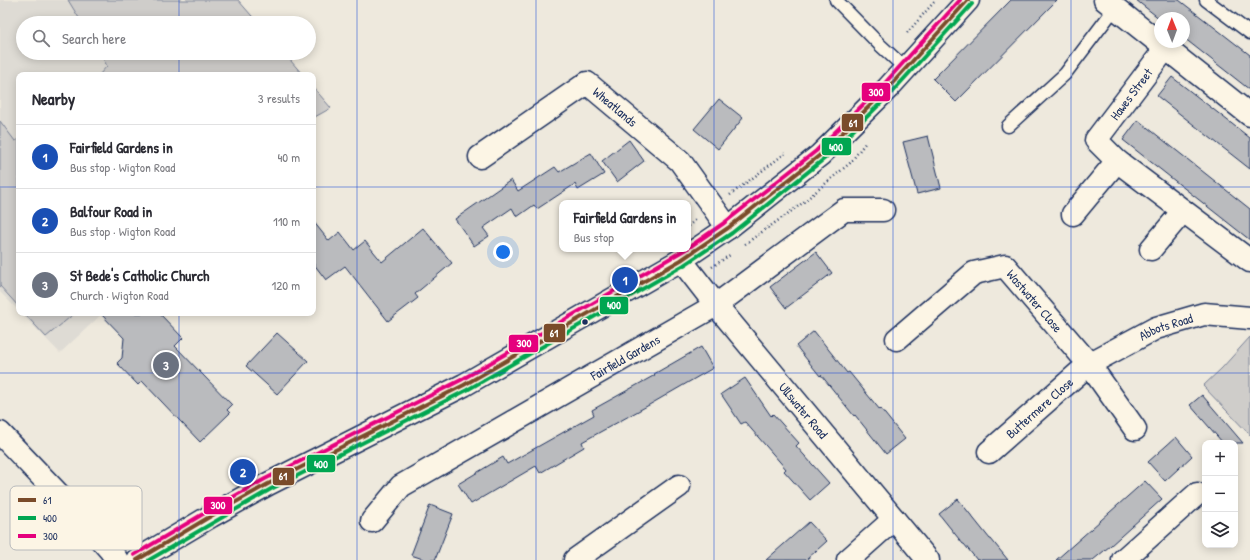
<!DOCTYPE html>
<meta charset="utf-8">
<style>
:root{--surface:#fff;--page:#f2f2f3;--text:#2b2b33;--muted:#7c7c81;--line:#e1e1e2;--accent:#7c3aed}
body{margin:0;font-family:"Patrick Hand",sans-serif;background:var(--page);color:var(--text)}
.controls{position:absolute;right:12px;bottom:12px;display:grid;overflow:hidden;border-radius:8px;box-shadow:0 2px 10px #0003}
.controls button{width:36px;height:36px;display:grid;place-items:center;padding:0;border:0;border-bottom:1px solid var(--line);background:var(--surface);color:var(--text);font:20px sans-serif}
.compass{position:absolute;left:1154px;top:12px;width:36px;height:36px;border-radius:50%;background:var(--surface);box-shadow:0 2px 10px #0003;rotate:359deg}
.you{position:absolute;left:503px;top:252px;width:14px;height:14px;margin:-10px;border:3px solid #fff;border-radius:50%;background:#1a73e8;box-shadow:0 0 0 6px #1a73e833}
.badge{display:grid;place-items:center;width:26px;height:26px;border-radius:50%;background:var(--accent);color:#fff;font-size:13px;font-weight:700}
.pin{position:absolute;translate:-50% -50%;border:2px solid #fff;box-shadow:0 1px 4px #0006}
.popup{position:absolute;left:559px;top:200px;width:132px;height:52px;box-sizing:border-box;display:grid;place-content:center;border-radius:8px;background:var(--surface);filter:drop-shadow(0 1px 3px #0005);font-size:13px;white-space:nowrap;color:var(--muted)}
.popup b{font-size:15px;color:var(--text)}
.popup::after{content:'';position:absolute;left:50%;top:100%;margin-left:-8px;border:8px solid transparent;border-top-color:var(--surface)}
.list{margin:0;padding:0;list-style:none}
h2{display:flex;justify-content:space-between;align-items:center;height:52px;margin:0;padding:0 16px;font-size:17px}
h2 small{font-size:13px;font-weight:400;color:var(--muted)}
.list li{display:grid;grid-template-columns:26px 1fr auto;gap:12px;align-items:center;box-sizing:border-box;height:64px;padding:0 16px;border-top:1px solid var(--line)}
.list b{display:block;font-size:15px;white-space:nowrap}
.list p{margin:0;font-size:13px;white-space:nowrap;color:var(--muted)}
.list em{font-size:13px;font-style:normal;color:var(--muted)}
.icon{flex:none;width:22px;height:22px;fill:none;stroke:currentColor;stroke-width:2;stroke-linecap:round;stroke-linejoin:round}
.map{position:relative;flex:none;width:1250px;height:560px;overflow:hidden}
.search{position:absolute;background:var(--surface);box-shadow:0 2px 10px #0003;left:16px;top:16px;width:300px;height:44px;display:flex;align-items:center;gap:10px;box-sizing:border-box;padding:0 14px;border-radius:22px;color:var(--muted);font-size:15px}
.panel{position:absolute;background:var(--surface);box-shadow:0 2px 10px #0003;left:16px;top:72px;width:300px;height:244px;border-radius:8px}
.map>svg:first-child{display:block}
</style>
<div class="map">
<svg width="1250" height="560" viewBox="0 0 1250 560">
<rect width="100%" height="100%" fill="#eee9dd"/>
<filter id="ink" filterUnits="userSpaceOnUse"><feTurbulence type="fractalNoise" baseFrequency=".025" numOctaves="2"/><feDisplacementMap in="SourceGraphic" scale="8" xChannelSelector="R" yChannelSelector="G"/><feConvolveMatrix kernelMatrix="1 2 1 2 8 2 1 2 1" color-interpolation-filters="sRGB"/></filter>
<g filter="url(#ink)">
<path fill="#dedbd4" d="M 0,0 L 161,0 L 181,23 L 23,23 L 23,53 L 208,53 L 228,75 L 19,75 L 19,311 L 0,292 Z
M 21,313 L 103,313 L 60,353 Z"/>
<path fill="#cfcdca" stroke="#757e94" d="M 68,0 L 238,0 L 258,23 L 82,23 Z
M 100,53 L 284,53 L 303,75 L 99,75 L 107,66 Z
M 313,87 L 331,108 L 313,118 Z
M 0,121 L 15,141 L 19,139 L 19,307 L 0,286 Z
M 24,313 L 75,313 L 46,337 Z
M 1250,337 L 1250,435 L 1203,386 L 1222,368 Z"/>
<path fill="#babbbe" stroke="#1b2f5e" d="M 1011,0 L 1057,0 L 956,102 L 933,79 Z
M 1136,0 L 1179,0 L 1250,55 L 1250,90 L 1184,38 L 1184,18 L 1160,18 L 1160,19 Z
M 1172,77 L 1250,138 L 1250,169 L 1157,96 Z
M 719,99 L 743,118 L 718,149 L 694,129 Z
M 1138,120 L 1250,209 L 1250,240 L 1123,140 Z
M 928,136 L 941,188 L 917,194 L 903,142 Z
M 629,140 L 644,161 L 617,182 L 602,161 Z
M 591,153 L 604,174 L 578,190 L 575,184 L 537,209 L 534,205 L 517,217 L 512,208 L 483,228 L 489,236 L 474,246 L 455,219 L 511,180 L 518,191 L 555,167 L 559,172 Z
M 313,221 L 329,241 L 340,232 L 354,250 L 365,241 L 382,262 L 423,228 L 452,263 L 415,294 L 418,298 L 388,321 L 345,266 L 326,280 L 313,263 Z
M 816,252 L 832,273 L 786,308 L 770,287 Z
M 100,313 L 159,313 L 183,338 L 175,346 L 232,405 L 227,410 L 230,413 L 200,442 L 142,381 L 138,385 L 117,363 L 122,358 L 124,338 Z
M 814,331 L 847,373 L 849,372 L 880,410 L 881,409 L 905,439 L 886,454 L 855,415 L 854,416 L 842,401 L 821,375 L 820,376 L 796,346 Z
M 277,333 L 308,361 L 277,394 L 246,366 Z
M 701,347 L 713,368 L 649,405 L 582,442 L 584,447 L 540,473 L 536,466 L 471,504 L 458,484 L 503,457 L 507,464 L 594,415 L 592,410 L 655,375 L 654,374 Z
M 745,378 L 771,416 L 773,414 L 799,443 L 796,446 L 829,483 L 810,500 L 784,471 L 786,469 L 745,422 L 741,424 L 721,394 Z
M 1202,395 L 1243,443 L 1223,443 L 1190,405 Z
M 1176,437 L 1192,456 L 1165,481 L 1148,462 Z
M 1145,481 L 1162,499 L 1110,546 L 1093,560 L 1056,560 Z
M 958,499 L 990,539 L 991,539 L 1008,560 L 977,560 L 964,544 L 963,544 L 939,514 Z
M 430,505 L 453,514 L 435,560 L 426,560 L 411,555 Z
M 809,522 L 827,541 L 806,560 L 766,560 Z"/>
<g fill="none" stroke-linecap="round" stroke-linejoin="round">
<defs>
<path id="service" d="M 836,0 L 880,45 L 906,69
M 1206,0 L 1250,33
M 1008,126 L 1065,74 L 1118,4"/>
<g id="minor">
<path d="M 1105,0 L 1250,115"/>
<path d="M 1165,49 L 1096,140 L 1117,161 L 1250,261"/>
<path id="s1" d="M 480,157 L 587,83 L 680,161 L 728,228"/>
<path d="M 1073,214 L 1117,161"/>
<path d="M 1151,249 L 1183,211"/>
<path id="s2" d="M 681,260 L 716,305 L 928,560"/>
<path id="s3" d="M 897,339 L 974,273 L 1005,266 L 1089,364 L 1135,429"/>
<path d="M 0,433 L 87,524 L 110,550 L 117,560"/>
<path id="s4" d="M 989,452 L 1089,364 L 1156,328 L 1204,314 L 1250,318"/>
<path id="s5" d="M 372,521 L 401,486 L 716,305 L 844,210 L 883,210"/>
<path d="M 575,560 L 679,486"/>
<path d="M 848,560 L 894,519"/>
<path d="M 1123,560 L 1197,494"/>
</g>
<path id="primary" d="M 137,560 L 211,516 L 268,484 L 464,385 L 681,260 L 728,228 L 820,155 L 888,88 L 968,0"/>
</defs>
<use href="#service" stroke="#1b2f5e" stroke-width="15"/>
<use href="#minor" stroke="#1b2f5e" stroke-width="25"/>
<use href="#primary" stroke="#1b2f5e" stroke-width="25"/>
<path stroke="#1b2f5e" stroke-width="2.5" stroke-dasharray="1 3" stroke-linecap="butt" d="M 907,33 L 935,1
M 730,195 L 787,152
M 688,226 L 697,219
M 745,244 L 800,205 L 850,163 L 866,142
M 712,267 L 730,255"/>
<use href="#service" stroke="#fcf5e5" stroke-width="12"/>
<use href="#minor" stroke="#fcf5e5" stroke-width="22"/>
<use href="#primary" stroke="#fcf5e5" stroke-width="22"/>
<defs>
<path id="bus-1" d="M 137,560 L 211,516 L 268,484 L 464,385 L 681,260 L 728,228 L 820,155 L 888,88 L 968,0"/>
<path id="bus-2" d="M 149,560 L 271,489 L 467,390 L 684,265 L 732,233 L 824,159 L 892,92 L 972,4"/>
<path id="bus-3" d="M 688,248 L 724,223 L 816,151 L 884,84 L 960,0
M 134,555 L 208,511 L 265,479 L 461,380 L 686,249"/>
</defs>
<use href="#bus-1" stroke="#fcf5e5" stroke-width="7"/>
<use href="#bus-2" stroke="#fcf5e5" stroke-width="7"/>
<use href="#bus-3" stroke="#fcf5e5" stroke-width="7"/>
<use href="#bus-1" stroke="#7a4b2a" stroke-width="4"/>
<use href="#bus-2" stroke="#00a651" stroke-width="4"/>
<use href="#bus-3" stroke="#e5007d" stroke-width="4"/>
</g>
</g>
<path fill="none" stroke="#1d4ed8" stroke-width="1" stroke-opacity="0.55" d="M 179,0 L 179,23M 357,0 L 357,560M 536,0 L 536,560M 714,0 L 714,560M 893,0 L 893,560M 1071,0 L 1071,560M 179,53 L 179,75M 0,187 L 19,187M 313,187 L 1250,187M 179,313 L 179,560M 0,373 L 1250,373"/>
<circle fill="#1b2f5e" stroke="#fcf5e5" stroke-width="1.5" cx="585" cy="322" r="3.5"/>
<g text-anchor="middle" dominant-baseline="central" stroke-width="3" stroke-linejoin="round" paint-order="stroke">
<g font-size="13" fill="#1b2f5e" stroke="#fcf5e5">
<text transform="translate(1131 94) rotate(-53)">Hawes Street</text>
<text stroke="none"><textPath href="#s1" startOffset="167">Wheatlands</textPath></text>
<text stroke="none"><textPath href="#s3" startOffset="179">Wastwater Close</textPath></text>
<text stroke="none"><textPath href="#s4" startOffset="219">Abbots Road</textPath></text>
<text stroke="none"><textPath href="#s5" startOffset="304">Fairfield Gardens</textPath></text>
<text stroke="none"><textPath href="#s4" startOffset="67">Buttermere Close</textPath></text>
<text stroke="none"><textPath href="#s2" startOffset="194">Ullswater Road</textPath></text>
</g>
</g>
<rect x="10" y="486" width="132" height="64" rx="6" fill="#fcf5e5" stroke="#b8babc" stroke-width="1"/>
<rect x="18" y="498" width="18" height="4" fill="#7a4b2a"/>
<rect x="18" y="516" width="18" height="4" fill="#00a651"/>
<rect x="18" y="534" width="18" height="4" fill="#e5007d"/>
<g font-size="11" fill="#1b2f5e">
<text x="43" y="504">61</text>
<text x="43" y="522">400</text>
<text x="43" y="540">300</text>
</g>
<g stroke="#fcf5e5" stroke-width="1.5">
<rect x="861" y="82" width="30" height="20" rx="4" fill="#e5007d"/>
<rect x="841" y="113" width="23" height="19" rx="4" fill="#7a4b2a"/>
<rect x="821" y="137" width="31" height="19" rx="4" fill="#00a651"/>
<rect x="599" y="296" width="30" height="19" rx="4" fill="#00a651"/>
<rect x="543" y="323" width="23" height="20" rx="4" fill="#7a4b2a"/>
<rect x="508" y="334" width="31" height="19" rx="4" fill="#e5007d"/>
<rect x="306" y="454" width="30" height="19" rx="4" fill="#00a651"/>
<rect x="272" y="467" width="23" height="19" rx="4" fill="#7a4b2a"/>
<rect x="203" y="496" width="30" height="19" rx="4" fill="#e5007d"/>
</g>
<g font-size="11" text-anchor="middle" font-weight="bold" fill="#fff">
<text x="876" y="96">300</text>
<text x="853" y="127">61</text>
<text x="836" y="151">400</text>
<text x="614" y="309">400</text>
<text x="554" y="337">61</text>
<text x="524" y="347">300</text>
<text x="321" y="468">400</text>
<text x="283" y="480">61</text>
<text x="218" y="509">300</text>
</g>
</svg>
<div class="controls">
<button>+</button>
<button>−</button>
<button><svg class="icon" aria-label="layers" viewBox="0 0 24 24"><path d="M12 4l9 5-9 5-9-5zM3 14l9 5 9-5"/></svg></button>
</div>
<svg class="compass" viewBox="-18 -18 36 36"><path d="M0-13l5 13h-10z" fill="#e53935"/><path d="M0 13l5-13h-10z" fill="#7c7c81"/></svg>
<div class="you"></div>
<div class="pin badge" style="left:625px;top:280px;background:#1a4fb4">1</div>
<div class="popup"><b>Fairfield Gardens in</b>Bus stop</div>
<div class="pin badge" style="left:243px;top:472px;background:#1a4fb4">2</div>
<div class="pin badge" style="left:166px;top:365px;background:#6b7280">3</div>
<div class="search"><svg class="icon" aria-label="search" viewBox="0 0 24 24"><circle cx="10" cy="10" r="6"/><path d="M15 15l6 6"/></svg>Search here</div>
<section class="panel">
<h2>Nearby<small>3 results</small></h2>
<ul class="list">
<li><span class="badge" style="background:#1a4fb4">1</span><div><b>Fairfield Gardens in</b><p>Bus stop · Wigton Road</p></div><em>40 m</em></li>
<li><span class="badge" style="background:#1a4fb4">2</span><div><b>Balfour Road in</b><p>Bus stop · Wigton Road</p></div><em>110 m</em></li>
<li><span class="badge" style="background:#6b7280">3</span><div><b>St Bede's Catholic Church</b><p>Church · Wigton Road</p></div><em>120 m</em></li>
</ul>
</section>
</div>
